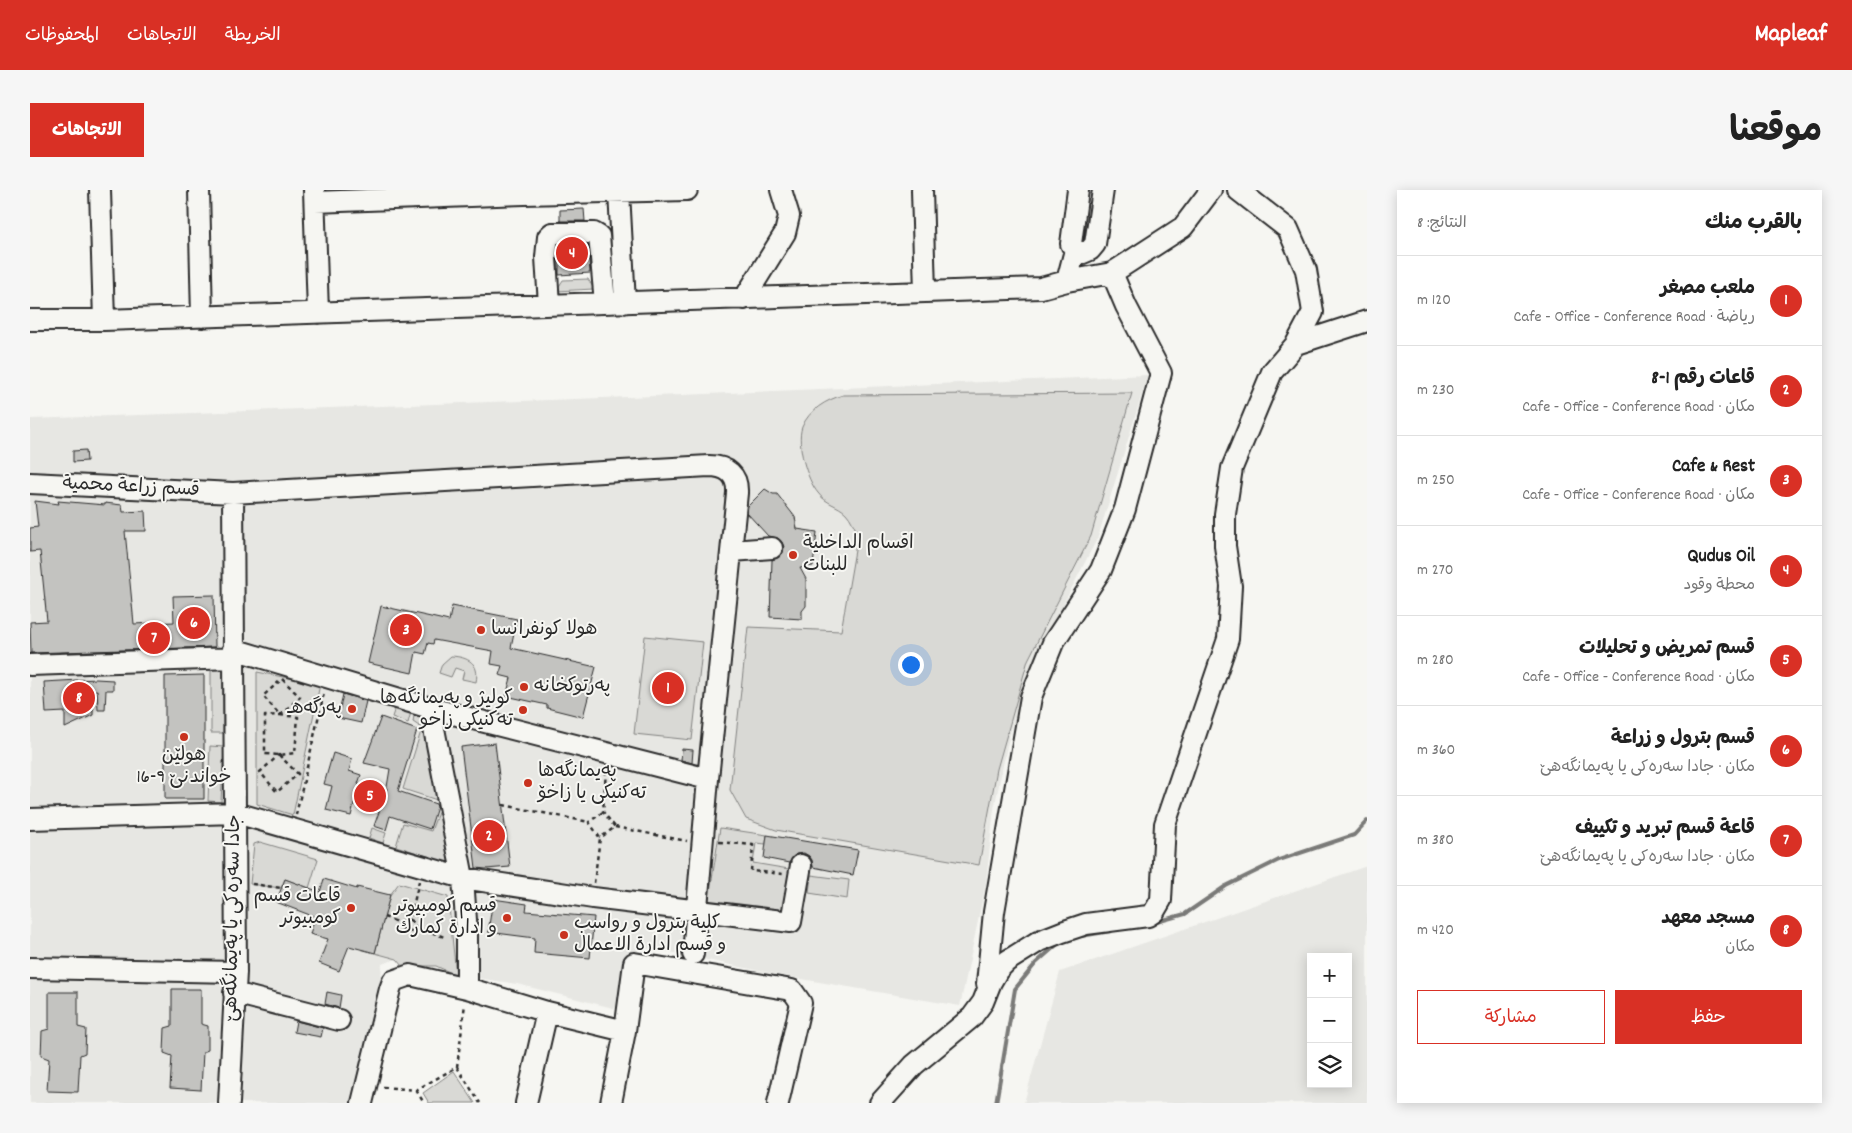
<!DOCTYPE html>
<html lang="ar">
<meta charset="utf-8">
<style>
:root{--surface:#fff;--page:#f6f6f6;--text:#222;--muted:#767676;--line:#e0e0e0;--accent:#d93025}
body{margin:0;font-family:Dekko,"Playpen Sans Arabic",sans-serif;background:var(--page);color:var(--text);direction:rtl}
.controls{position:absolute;right:15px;bottom:15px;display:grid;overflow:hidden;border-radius:0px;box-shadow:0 2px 12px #0003}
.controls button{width:45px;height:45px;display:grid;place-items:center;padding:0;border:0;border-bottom:1px solid var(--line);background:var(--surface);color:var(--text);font:25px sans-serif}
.you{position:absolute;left:880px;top:474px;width:18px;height:18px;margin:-12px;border:4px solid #fff;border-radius:50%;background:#1a73e8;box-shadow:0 0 0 8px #1a73e833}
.badge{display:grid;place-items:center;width:32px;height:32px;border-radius:50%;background:var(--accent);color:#fff;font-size:16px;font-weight:700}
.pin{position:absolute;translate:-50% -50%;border:2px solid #fff;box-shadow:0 1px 5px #0006}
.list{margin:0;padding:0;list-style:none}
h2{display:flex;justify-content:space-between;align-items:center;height:65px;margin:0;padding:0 20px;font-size:21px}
h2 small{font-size:16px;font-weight:400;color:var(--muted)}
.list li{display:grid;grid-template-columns:32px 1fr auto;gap:15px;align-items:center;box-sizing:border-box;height:90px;padding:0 20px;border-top:1px solid var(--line)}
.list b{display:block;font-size:19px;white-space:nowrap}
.list p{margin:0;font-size:16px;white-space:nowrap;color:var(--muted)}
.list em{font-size:16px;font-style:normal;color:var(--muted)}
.actions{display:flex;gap:10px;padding:15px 20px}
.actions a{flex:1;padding:11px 0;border:1px solid var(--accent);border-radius:0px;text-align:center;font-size:18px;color:var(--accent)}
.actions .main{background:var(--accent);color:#fff}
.icon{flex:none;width:28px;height:28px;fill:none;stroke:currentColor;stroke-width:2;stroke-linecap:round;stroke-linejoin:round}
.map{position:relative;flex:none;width:1337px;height:913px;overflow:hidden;direction:ltr;border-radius:0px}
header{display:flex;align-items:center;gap:30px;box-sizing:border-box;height:70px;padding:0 25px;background:var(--accent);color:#fff}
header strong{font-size:24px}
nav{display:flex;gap:28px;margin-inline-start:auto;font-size:18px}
.intro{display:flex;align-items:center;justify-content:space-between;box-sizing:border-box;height:120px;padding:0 30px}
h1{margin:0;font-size:35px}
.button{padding:12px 22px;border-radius:0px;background:var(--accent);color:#fff;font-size:18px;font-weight:700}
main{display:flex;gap:30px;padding:0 30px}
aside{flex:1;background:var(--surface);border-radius:0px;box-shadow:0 2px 12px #0003}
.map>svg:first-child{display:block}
</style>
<header>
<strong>Mapleaf</strong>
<nav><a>الخريطة</a><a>الاتجاهات</a><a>المحفوظات</a></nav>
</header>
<div class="intro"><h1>موقعنا</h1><a class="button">الاتجاهات</a></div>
<main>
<aside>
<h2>بالقرب منك<small>النتائج: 8</small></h2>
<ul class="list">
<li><span class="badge">1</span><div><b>ملعب مصغر</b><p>رياضة · Cafe - Office - Conference Road</p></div><em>120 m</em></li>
<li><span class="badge">2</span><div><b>قاعات رقم 1-8</b><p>مكان · Cafe - Office - Conference Road</p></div><em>230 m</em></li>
<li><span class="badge">3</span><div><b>Cafe &amp; Rest</b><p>مكان · Cafe - Office - Conference Road</p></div><em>250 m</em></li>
<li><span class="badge">4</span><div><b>Qudus Oil</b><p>محطة وقود</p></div><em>270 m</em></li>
<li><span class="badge">5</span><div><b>قسم تمریض و تحلیلات</b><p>مكان · Cafe - Office - Conference Road</p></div><em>280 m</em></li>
<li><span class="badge">6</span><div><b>قسم بترول و زراعة</b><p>مكان · جادا سه‌ره‌كى يا په‌يمانگه‌هێ</p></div><em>360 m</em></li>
<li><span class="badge">7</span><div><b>قاعة قسم تبرید و تکییف</b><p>مكان · جادا سه‌ره‌كى يا په‌يمانگه‌هێ</p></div><em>380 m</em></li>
<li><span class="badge">8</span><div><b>مسجد معهد</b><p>مكان</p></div><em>420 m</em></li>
</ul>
<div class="actions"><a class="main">حفظ</a><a>مشاركة</a></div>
</aside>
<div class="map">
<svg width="1337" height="913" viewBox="0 0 1337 913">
<rect width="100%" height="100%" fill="#f6f6f2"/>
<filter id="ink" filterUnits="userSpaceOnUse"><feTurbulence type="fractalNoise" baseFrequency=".02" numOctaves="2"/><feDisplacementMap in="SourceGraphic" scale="10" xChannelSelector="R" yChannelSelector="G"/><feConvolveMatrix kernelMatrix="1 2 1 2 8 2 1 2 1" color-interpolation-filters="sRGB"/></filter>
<g filter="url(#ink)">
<path fill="#e7e7e3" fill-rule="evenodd" d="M 1118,185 L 1068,347 L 997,485 L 977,556 L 964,619 L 956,693 L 930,816 L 748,785 L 621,758 L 616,759 L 606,764 L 591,820 L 487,794 L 426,785 L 406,776 L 373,776 L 367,769 L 352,774 L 351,789 L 323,913 L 0,913 L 0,229 L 652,205 Z
M 1337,676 L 1337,913 L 994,913 L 1030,782 ZM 1281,767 L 1318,767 L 1318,894 L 1281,894 Z"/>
<path fill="#d9d9d5" stroke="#828280" d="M 558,89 L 564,99 L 526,101 L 533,90 Z
M 1102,203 L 1061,346 L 998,470 L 967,579 L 949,675 L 746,640 L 716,629 L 700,600 L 718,437 L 811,441 L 828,343 C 824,337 821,328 816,323 C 808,315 796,314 788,303 C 777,290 766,254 772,237 C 779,220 796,210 813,205 Z
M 615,446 L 673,452 L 662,550 L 604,544 Z
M 421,466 C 438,467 450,473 446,492 L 432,489 L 434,481 L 425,478 L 421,487 L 409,483 L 412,474 Z
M 181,476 L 193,477 L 193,543 L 181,543 Z
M 227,482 L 290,494 L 263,625 L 227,614 Z
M 366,515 L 382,518 L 378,533 L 362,527 Z
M 385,519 L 398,522 L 410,611 L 373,599 L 392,538 L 383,532 Z
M 180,556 L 194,557 L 191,612 L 178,611 Z
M 410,617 L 419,673 L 366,656 L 373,633 L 401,641 Z
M 342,638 L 356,643 L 353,653 L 339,648 Z
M 690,638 L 737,645 L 736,654 L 726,653 L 723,673 L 759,679 L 752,726 L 678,715 Z
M 230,652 L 288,669 L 279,698 L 255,689 L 251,698 L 220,694 L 224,654 Z
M 781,685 L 819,690 L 817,709 L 779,703 Z
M 369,693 L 418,707 L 426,785 L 406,776 L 373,776 L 367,769 L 345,763 L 360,705 Z
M 424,881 L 445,913 L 399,913 L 393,903 Z"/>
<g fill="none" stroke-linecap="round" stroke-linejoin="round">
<path stroke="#7a7a78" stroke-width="4" d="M 1123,733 L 1155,724 L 1196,696 L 1249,670 L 1324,645 L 1337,631
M 1051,746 L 1081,741
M 966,913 L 985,799 L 1006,773 L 1031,751"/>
</g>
<path fill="#c3c3c0" stroke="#2b2b2b" d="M 554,19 L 555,31 L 530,31 L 530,20 Z
M 529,55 L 558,55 L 560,83 L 529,85 Z
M 56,260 L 57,271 L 43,272 L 43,261 Z
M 735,299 L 743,304 L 747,304 L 765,327 L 767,339 L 787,342 L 783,376 L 770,378 L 776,389 L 776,416 L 772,421 L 772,429 L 740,427 L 742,370 L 749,367 L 753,363 L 754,357 L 752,352 L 748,348 L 738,346 L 717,323 L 718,316 Z
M 5,311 L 29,314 L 28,311 L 75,315 L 75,313 L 92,315 L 93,322 L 115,321 L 116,341 L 95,341 L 104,434 L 144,432 L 143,406 L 184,405 L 185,457 L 1,463 L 0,432 L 17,431 L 10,361 L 0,362 L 0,338 L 8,337 Z
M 351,416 L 419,431 L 422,416 L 487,429 L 481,458 L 566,477 L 553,527 L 517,518 L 517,515 L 476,506 L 481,488 L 469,485 L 472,476 L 461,474 L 463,461 L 404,450 L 403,454 L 398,453 L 395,464 L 386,462 L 382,483 L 338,473 Z
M 174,485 L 174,609 L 135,609 L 135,486 Z
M 66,489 L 83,490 L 83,500 L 76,500 L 75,520 L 68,520 L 67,500 L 63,501 L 63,525 L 35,538 L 35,522 L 16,523 L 14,492 Z
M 313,504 L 336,511 L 331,533 L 308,528 Z
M 351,527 L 387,540 L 368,601 L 406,614 L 407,617 L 400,639 L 360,626 L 356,640 L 344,636 L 350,619 L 325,610 L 321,626 L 296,620 L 302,596 L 294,594 L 303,563 L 322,569 L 319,581 L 331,585 L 328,594 L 356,603 L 360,579 L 334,573 Z
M 465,553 L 480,677 L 456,679 L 446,678 L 431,557 Z
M 652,559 L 663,560 L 662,573 L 651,570 Z
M 737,645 L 828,660 L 823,685 L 783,677 L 782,670 L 779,666 L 774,663 L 766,664 L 762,668 L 759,673 L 734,668 Z
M 255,689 L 290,702 L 294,689 L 327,699 L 327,697 L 360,705 L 345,763 L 319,756 L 309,781 L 289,773 L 298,749 L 280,744 L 285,727 L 246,712 Z
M 463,709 L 497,714 L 496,721 L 564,727 L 560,768 L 504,763 L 505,748 L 458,742 Z
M 142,799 L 171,799 L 171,834 L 178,836 L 178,860 L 173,862 L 171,900 L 140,898 L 142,866 L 134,863 L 135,838 L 142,836 Z
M 19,802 L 48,802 L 48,837 L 56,839 L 55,863 L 50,865 L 48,902 L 17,901 L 19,869 L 11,866 L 12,841 L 19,839 Z
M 297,802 L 311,805 L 309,818 L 295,814 Z
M 266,831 L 293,838 L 291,847 L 264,842 Z"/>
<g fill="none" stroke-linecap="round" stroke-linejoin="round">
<defs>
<path id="minor" d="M 70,0 L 74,130
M 169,0 L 172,127
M 284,0 L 288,123
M 1048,0 L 1041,54 L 1045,60 L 1053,63 L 1060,60 L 1065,54 L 1073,0
M 589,2 L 595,113
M 285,12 L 494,4 L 657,0
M 1037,91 L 1082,83 L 1153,37 L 1181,0
M 895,102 L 1011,98 L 1037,91 L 1045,60
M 714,109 L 755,43 L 759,26 L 751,0
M 519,115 L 516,67 L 518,47 L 522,43 L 564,43 L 569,46 L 575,113
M 0,130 L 74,130 L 895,102 L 892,0
M 1266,154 L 1337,131
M 0,293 L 203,303 L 679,276 C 697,276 708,285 707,303 L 678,589 L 663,764
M 702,361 L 742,358
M 203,459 L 400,518 L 678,589
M 0,475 L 203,468
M 400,518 L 433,688 L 437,744 L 437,798
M 0,629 L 206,623 L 433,688 L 563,708 L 761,732 L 771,675
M 0,778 L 206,782
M 957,794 L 964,722 L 1001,507 L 1023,453 L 1071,380 L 1095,319 L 1131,183 L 1096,116 L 1082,83
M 204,803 L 309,830
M 595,841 L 604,773 L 762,800 L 771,813 L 748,913
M 199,913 L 206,782 L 203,303
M 332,913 L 360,799 L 363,791 L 380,785 L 437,798 L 517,822 L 595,841 L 581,913
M 496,913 L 517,822
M 850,913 L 884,875 L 942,827 L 953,812 L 961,792 L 968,780 L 977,771 L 1009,751 L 1032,742 L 1056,734 L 1118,726 L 1124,722 L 1131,710 L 1135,634 L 1198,449 L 1201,396 L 1195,356 L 1195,324 L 1202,278 L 1242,182 L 1266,154 L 1283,122 L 1276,80 L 1258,39 L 1208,0"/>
</defs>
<use href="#minor" stroke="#2b2b2b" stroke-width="24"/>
<path stroke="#2b2b2b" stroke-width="2.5" stroke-dasharray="4 4" stroke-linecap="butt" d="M 252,489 L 270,507 L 250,525 L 233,506 Z
M 250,525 L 268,527 L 265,563 L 249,565 L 235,564 L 235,526 Z
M 249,565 L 268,584 L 247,602 L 230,582 Z
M 473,615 L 559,632
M 573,622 L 559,632 L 570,648 L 585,637 L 573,622 L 576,581
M 266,625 L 294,503
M 585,637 L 657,651
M 689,652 L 723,655 L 721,681 L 753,684
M 564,693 L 570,648
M 222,694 L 251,698
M 354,727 L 370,733
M 380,730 L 387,737 L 380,741 L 373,739 L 370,733 L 374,729 L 380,730 L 389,691
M 387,737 L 417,748
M 427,877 L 435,814
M 353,897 L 386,900 L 427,877 L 450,913
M 386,900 L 394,913"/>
<use href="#minor" stroke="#f6f6f2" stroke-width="20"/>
</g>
</g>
<g fill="#c8321e" stroke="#f6f6f2" stroke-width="2">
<circle cx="763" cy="365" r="5"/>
<circle cx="451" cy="440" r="5"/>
<circle cx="494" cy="497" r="5"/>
<circle cx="322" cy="519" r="5"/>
<circle cx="493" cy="520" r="5"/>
<circle cx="154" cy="547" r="5"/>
<circle cx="498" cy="593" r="5"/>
<circle cx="321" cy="718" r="5"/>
<circle cx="477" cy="728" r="5"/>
<circle cx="534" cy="745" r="5"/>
</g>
<g text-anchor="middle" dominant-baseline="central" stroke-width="4" stroke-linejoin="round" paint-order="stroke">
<g font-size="19" fill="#2b2b2b" stroke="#f6f6f2">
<text transform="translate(101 298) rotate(3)">قسم زراعة محمية</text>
<text transform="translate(204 728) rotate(-89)">جادا سه‌ره‌كى يا په‌يمانگه‌هێ</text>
</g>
<g font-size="19" fill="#2b2b2b" stroke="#f6f6f2" text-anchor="start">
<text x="773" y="354">اقسام الداخلیة<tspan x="773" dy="22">للبنات</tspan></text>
<text x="461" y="440">هولا كونفرانسا</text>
<text x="504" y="497">په‌رتوكخانه‌</text>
<text x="483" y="509" text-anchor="end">كوليژ و په‌يمانگه‌ها<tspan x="483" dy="22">ته‌كنيكى زاخو</tspan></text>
<text x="312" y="519" text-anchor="end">په‌رگه‌هـ</text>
<text x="154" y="566" text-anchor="middle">هولێن<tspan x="154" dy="22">خواندنێ 9-16</tspan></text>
<text x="508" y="582">پەیمانگەها<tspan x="508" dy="22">تەکنیکی یا زاخۆ</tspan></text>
<text x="311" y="707" text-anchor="end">قاعات قسم<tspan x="311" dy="22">کومبیوتر</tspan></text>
<text x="467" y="717" text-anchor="end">قسم کومبیوتر<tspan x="467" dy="22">و ادارة كمارك</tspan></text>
<text x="544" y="734">كلية بترول و رواسب<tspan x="544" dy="22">و قسم ادارة الاعمال</tspan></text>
</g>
</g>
</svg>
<div class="controls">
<button>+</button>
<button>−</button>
<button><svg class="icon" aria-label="layers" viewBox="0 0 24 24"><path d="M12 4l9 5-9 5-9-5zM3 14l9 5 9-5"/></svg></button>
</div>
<div class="you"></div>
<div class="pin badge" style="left:638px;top:498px">1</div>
<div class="pin badge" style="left:459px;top:646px">2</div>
<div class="pin badge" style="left:376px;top:440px">3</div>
<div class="pin badge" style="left:542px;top:63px">4</div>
<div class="pin badge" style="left:340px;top:606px">5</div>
<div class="pin badge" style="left:164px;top:433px">6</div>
<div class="pin badge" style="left:124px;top:448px">7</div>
<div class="pin badge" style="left:49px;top:508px">8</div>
</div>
</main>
